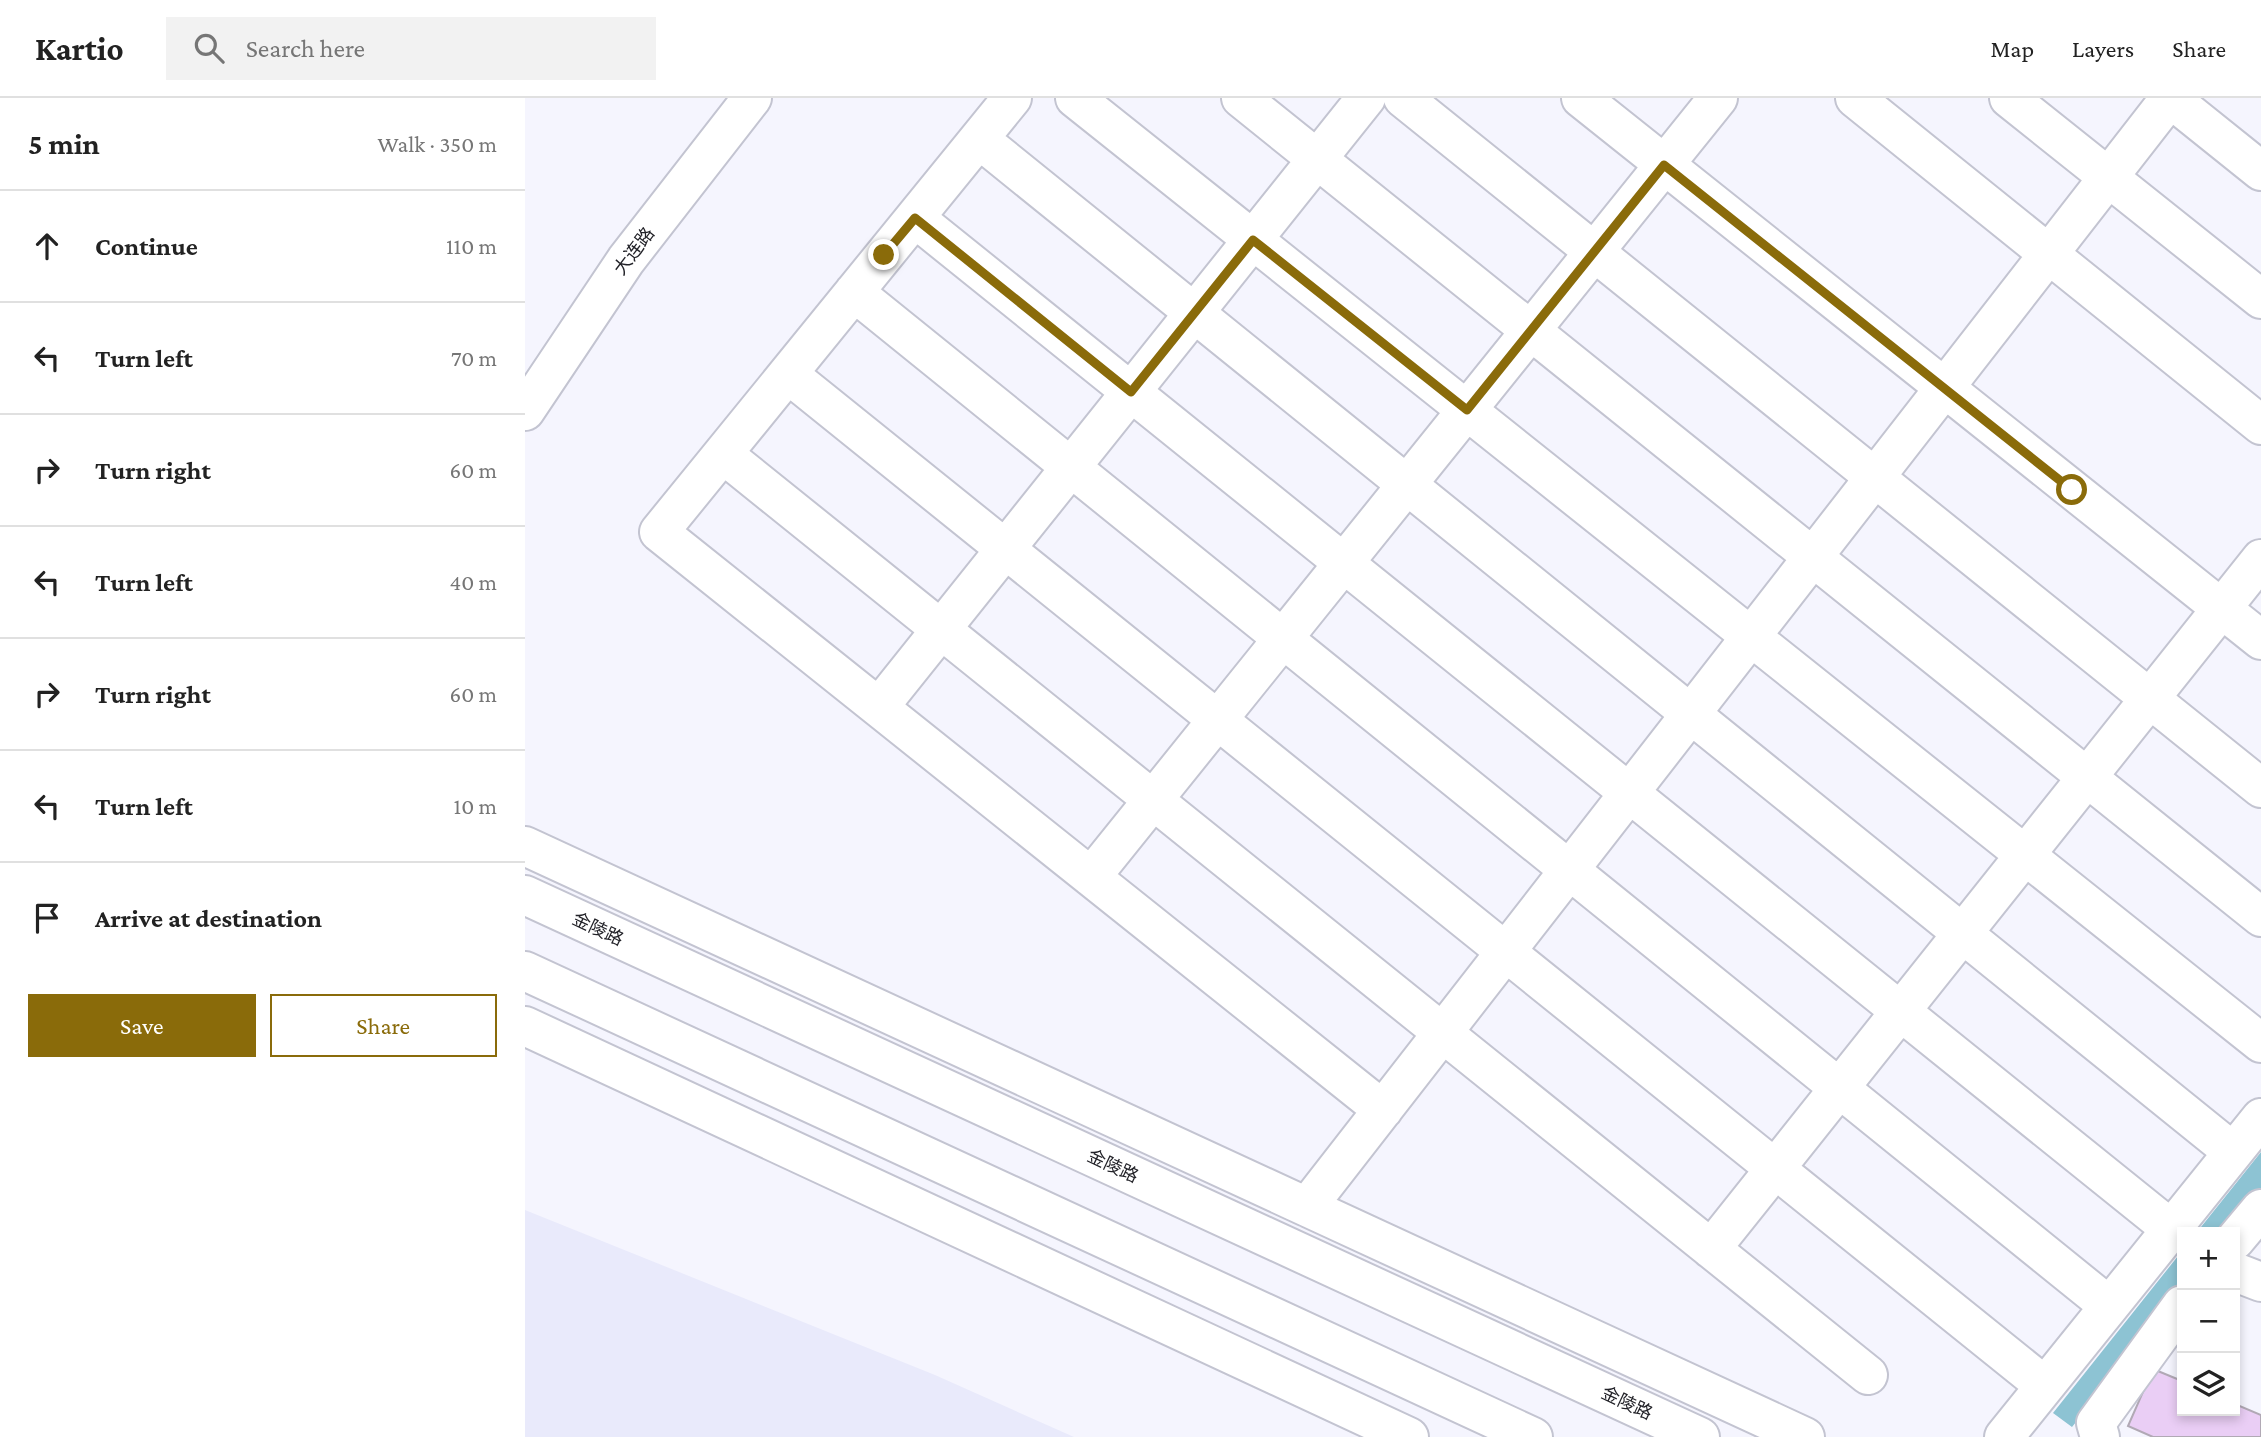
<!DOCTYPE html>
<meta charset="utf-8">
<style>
:root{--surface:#fff;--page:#f2f2f2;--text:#222;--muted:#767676;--line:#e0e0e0;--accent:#8a6b0a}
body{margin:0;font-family:"Crimson Pro","Noto Sans SC",serif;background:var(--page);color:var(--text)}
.controls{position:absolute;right:21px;bottom:21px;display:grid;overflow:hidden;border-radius:0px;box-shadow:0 4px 10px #0003}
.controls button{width:63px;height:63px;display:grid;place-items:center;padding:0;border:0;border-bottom:2px solid var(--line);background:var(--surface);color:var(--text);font:35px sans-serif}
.stop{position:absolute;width:21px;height:21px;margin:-16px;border:5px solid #8a6b0a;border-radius:50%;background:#fff}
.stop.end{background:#8a6b0a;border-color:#fff;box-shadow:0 2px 7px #0008}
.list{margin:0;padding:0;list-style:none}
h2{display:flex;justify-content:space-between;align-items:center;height:91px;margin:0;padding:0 28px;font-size:30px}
h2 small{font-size:23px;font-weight:400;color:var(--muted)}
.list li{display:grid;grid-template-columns:46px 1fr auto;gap:21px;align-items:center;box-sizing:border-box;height:112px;padding:0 28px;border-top:2px solid var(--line)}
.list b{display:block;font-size:26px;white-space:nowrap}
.list em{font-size:23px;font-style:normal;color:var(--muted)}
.actions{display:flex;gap:14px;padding:21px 28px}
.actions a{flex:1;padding:16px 0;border:2px solid var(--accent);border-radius:0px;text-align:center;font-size:24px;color:var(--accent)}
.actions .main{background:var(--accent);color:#fff}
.icon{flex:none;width:38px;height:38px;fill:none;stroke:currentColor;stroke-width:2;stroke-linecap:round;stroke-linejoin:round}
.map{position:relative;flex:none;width:1736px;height:1339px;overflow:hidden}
header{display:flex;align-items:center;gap:42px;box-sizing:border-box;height:98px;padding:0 35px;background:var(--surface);border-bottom:2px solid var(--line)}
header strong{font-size:33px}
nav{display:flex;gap:38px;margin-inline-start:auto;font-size:24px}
.search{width:490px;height:63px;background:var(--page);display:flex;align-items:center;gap:18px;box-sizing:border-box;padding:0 24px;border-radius:0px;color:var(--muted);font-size:26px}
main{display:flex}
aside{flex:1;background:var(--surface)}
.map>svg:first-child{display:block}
</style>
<header>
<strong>Kartio</strong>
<div class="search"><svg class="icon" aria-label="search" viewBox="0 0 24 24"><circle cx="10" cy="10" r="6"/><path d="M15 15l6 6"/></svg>Search here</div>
<nav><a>Map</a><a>Layers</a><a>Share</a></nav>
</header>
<main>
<aside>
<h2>5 min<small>Walk · 350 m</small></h2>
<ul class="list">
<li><svg class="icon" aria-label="ahead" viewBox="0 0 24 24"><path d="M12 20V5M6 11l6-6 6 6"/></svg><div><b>Continue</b></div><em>110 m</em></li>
<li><svg class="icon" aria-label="left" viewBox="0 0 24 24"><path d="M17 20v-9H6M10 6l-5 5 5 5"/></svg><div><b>Turn left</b></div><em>70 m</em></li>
<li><svg class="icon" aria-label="right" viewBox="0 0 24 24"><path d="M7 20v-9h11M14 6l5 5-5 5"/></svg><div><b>Turn right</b></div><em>60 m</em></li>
<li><svg class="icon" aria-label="left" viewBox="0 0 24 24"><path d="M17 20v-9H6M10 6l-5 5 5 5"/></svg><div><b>Turn left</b></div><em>40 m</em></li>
<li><svg class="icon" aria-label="right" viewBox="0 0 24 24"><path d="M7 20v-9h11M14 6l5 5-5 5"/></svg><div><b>Turn right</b></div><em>60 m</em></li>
<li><svg class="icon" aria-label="left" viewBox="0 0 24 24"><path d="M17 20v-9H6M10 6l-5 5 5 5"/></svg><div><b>Turn left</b></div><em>10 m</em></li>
<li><svg class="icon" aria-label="arrive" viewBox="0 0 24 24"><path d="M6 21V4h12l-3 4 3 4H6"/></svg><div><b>Arrive at destination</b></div></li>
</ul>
<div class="actions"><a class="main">Save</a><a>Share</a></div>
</aside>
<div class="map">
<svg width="1736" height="1339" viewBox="0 0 1736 1339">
<rect width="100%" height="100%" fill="#f5f5fe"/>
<path fill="#e9eafb" d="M 0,1112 L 410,1277 L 549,1339 L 0,1339 Z"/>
<path fill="#8dc3d3" d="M 1736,1054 L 1736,1095 L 1704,1134 L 1672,1134 Z
M 1657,1153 L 1657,1193 L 1547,1329 L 1528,1315 Z"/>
<path fill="#eacef5" stroke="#b1a9b5" stroke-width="2" d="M 1628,1271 L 1657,1283 L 1657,1313 L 1710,1313 L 1710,1306 L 1736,1317 L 1736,1339 L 1628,1339 L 1603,1328 Z"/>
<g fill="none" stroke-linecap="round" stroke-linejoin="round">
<defs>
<path id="minor" d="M 487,0 L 134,434 L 858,1012
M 550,0 L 1736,945
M 716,0 L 1736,819
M 878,0 L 1736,690
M 1056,0 L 1736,542
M 1330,0 L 1736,327
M 1484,0 L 1736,201
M 1645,0 L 1736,73
M 454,41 L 1708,1054
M 390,120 L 1646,1131
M 329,194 L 1584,1208
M 263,276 L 1520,1288
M 0,313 L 101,162 L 227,0
M 198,356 L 1343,1277
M 354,609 L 841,0
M 0,748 L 1280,1339
M 566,779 L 1193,0
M 0,797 L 1175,1339
M 0,873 L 1008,1339
M 0,928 L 884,1339
M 782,1109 L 1645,0
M 1710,1142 L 1736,1111
M 1186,1151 L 1736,461
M 1710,1174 L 1736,1184
M 1479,1339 L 1736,1020
M 1575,1339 L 1571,1325 L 1657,1207"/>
</defs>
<use href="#minor" stroke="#c3c4d1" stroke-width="42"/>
<use href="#minor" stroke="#fff" stroke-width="38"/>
</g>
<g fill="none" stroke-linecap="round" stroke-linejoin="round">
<path stroke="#8a6b0a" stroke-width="9" d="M 359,157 L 390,120 L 606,294 L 728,142 L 942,312 L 1139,67 L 1547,392"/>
</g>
<g text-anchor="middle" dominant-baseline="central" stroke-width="5" stroke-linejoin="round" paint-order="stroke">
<g font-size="18" fill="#222228" stroke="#fff">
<text transform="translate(109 153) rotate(-53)">大连路</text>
<text transform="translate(73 831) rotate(25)">金陵路</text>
<text transform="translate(588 1068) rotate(25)">金陵路</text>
<text transform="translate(1102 1305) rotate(25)">金陵路</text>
</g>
</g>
</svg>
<div class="controls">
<button>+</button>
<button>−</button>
<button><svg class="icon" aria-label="layers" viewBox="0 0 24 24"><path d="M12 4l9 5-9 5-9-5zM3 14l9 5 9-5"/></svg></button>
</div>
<div class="stop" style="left:1547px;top:392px"></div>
<div class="stop end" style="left:359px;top:157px"></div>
</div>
</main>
